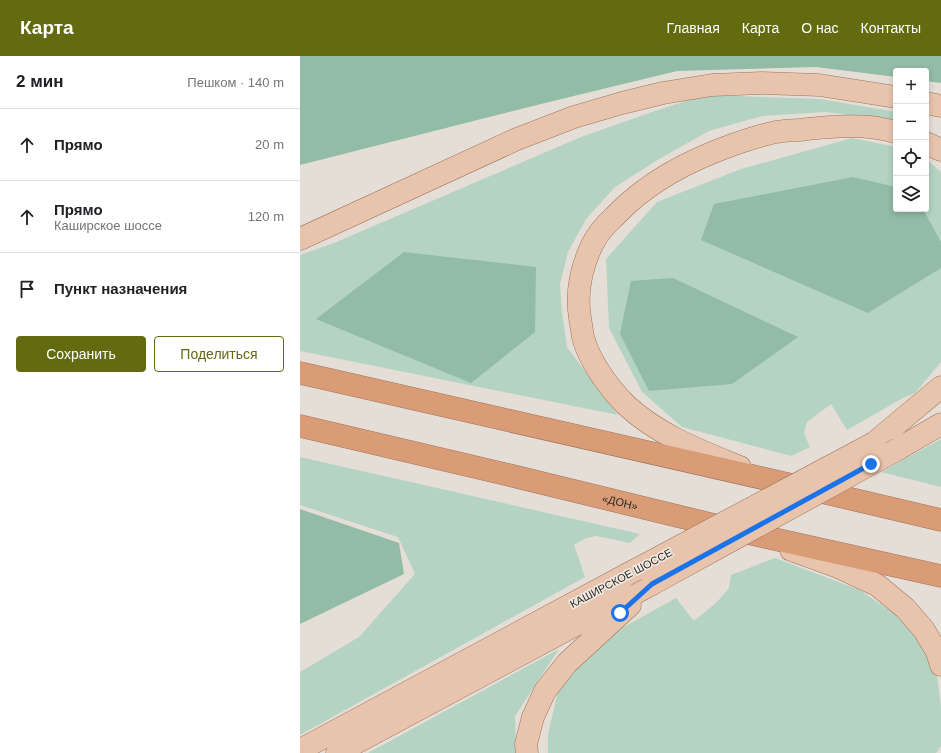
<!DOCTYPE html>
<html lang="ru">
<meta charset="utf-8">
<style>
:root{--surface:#fff;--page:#f2f2f2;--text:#202124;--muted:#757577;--line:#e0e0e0;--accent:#626b10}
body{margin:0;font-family:Arial,sans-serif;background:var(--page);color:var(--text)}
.controls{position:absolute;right:12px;top:12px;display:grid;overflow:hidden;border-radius:4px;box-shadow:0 2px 6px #0003}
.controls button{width:36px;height:36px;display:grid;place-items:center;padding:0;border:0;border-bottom:1px solid var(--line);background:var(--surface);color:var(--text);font:20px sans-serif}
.stop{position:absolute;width:12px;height:12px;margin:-9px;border:3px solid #1a73e8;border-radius:50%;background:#fff}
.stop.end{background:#1a73e8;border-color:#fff;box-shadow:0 1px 4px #0008}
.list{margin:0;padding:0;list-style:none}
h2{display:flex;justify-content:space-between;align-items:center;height:52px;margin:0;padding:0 16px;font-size:17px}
h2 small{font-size:13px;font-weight:400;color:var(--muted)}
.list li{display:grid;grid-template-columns:26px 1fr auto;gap:12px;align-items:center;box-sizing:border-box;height:72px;padding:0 16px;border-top:1px solid var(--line)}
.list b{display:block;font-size:15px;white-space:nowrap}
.list p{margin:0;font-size:13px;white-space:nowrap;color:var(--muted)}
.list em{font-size:13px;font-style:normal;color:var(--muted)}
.actions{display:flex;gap:8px;padding:12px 16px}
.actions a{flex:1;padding:9px 0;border:1px solid var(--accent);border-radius:4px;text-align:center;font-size:14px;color:var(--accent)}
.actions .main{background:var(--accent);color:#fff}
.icon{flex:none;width:22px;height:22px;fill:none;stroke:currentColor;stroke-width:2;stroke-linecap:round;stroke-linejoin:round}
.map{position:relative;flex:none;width:641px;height:697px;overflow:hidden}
header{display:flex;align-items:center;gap:24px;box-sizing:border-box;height:56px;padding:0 20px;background:var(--accent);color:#fff}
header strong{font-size:19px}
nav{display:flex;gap:22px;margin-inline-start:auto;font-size:14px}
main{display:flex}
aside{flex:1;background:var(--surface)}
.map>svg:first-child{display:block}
</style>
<header>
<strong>Карта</strong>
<nav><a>Главная</a><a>Карта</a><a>О нас</a><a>Контакты</a></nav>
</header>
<main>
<aside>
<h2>2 мин<small>Пешком · 140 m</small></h2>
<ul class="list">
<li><svg class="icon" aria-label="ahead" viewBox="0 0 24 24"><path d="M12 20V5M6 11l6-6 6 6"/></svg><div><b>Прямо</b></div><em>20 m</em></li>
<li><svg class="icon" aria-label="ahead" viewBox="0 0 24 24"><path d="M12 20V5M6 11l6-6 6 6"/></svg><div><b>Прямо</b><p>Каширское шоссе</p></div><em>120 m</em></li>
<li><svg class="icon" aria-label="arrive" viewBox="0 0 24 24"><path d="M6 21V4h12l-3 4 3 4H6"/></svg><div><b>Пункт назначения</b></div></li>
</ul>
<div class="actions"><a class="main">Сохранить</a><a>Поделиться</a></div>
</aside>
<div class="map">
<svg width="641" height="697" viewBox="0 0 641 697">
<rect width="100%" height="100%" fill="#e5ded7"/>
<path fill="#b4d3c2" d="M 401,40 L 437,40 L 520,43 L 596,56 L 596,65 L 525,56 L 462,60 L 409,75 L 359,103 L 315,131 L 286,163 L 268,196 L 260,228 L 262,257 L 267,291 L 318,359 L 0,295 L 0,199 L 34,187 L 281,81 L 352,56 Z
M 552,82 L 596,91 L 596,153 L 626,153 L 626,103 L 641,116 L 641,306 L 615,337 L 603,342 L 547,374 L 531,348 L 507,366 L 504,377 L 510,391 L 491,400 L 382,371 L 342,336 L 309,272 L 306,203 L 357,146 L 441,113 Z
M 641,383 L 641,431 L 581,416 Z
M 0,401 L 340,478 L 330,487 L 296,480 L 286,482 L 274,489 L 285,521 L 0,679 L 0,616 L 59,581 L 115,518 L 98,481 L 0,449 Z
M 475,502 L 560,534 L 613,571 L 637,620 L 641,651 L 641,690 L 636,697 L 248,697 L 248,678 L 259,631 L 282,605 L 322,572 L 376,542 L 394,565 L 417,546 L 429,532 L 431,519 Z
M 259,593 L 215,660 L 216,697 L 68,697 Z"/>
<path fill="#92bca6" d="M 0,0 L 641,0 L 641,27 L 626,25 L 626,15 L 596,15 L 596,21 L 516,11 L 377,15 L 249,46 L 0,109 Z
M 553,121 L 596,131 L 596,153 L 623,153 L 641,186 L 641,212 L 568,257 L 401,184 L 414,148 Z
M 104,196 L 236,211 L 235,276 L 171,327 L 16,263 Z
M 373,222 L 498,281 L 432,328 L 349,335 L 320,278 L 331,225 Z
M 0,453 L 99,487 L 104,518 L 0,568 Z"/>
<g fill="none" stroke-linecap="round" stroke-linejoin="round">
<defs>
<path id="primary" d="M 626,47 L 641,50
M 626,87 L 641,94
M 0,183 L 217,83 L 274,61 L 322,47 L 363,37 L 412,29 L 462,27 L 519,29 L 596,41
M 574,387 L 641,331
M 598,393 L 641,368
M 440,411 C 401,395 358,379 326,349 C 309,332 289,305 283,281 C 282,275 281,268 280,262 C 276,237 281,212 292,189 C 297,179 305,169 314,161 C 347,126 388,105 432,89 C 447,84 461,79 476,76 C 483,75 491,74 499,74 C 522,71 547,69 570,71 C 579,72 588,74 596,76
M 491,494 L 538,511 L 577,529 L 605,552 L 624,574 L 637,596 L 641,609
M 0,694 L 326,519
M 37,697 L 352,528
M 227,697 L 226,688 L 233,661 L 245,635 L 267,607 L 330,549"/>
<g id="highway">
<path d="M 0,317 L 479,426 L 641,464"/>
<path id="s1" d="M 0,370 L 213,420 L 443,476 L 641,520"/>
</g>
</defs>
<use href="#primary" stroke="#9d735a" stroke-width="23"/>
<use href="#highway" stroke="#9d735a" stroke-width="23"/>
<use href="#primary" stroke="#e9c4ad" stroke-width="22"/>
<use href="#highway" stroke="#da9c76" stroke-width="22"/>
<defs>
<path id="primary-bridge" d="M 326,519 L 574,387
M 352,528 L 598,393"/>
</defs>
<use href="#primary-bridge" stroke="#9d735a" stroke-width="23" stroke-linecap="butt"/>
<use href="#primary-bridge" stroke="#e9c4ad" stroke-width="22"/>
</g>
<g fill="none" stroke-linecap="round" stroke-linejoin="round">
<path stroke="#1a73e8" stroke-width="5" d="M 320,557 L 352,528 L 571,408"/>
</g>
<g text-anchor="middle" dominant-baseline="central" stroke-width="3" stroke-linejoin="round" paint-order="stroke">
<g font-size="11" fill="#2b2826" stroke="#f2ebe4">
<text stroke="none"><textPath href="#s1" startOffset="329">«ДОН»</textPath></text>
<text transform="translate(321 522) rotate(-28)">КАШИРСКОЕ ШОССЕ</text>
</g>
</g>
</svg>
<div class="controls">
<button>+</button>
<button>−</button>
<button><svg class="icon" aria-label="locate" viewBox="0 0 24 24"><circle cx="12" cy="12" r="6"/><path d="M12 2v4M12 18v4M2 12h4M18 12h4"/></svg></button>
<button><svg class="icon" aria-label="layers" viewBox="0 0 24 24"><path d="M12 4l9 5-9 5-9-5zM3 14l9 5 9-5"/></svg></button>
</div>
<div class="stop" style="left:320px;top:557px"></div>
<div class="stop end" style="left:571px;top:408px"></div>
</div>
</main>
